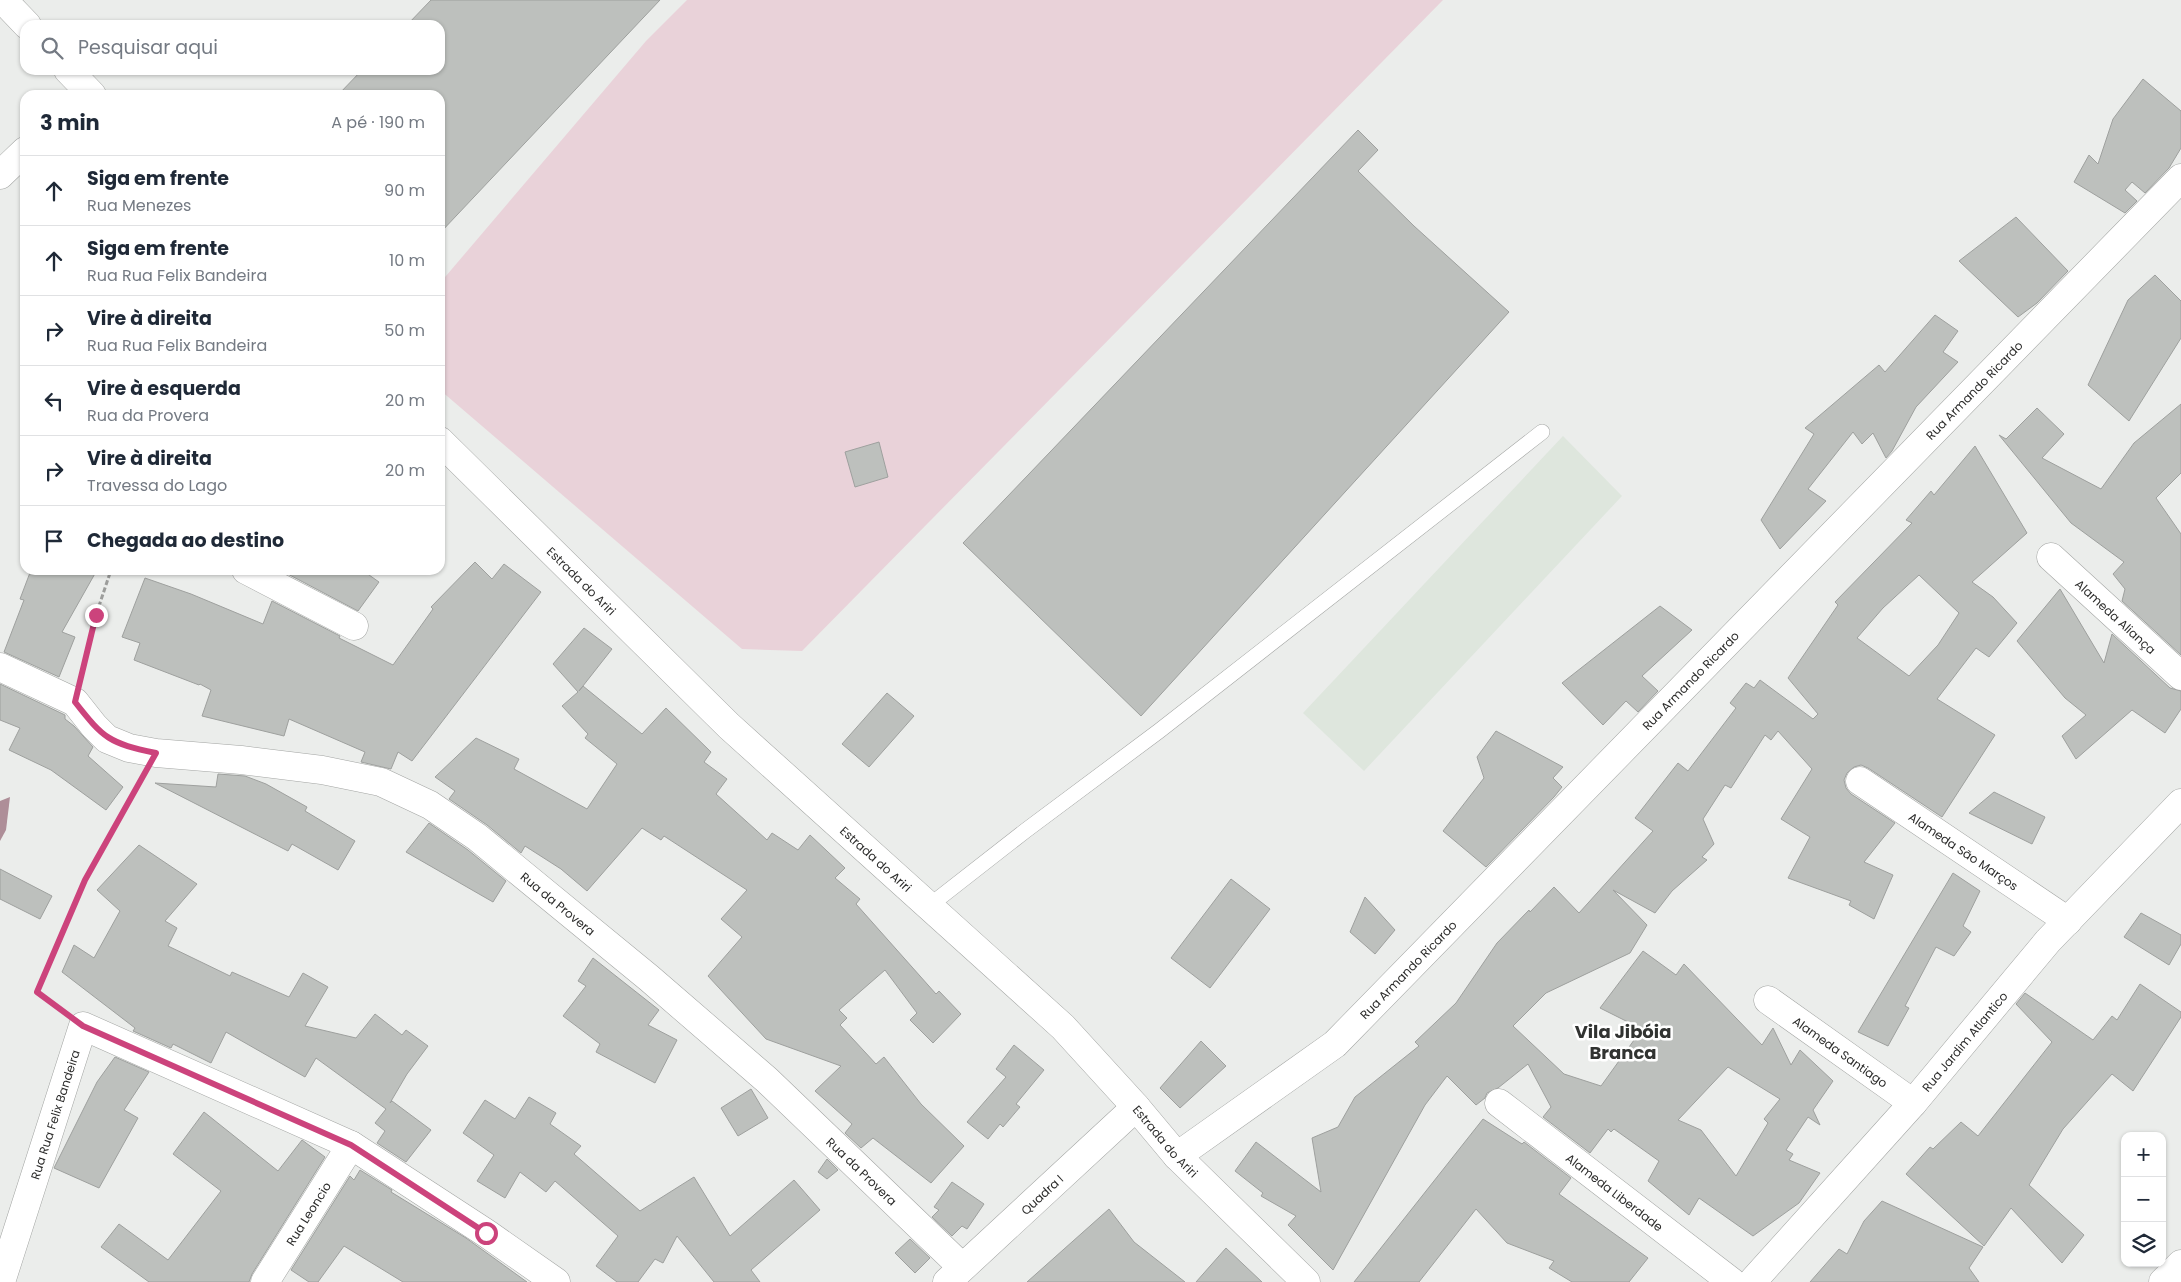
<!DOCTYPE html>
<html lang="pt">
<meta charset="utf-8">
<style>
:root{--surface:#fff;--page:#f2f2f3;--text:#1f2937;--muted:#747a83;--line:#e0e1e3}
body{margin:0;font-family:Poppins,sans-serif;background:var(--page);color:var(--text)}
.controls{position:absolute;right:15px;bottom:15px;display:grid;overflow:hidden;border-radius:10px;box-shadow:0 1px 4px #0004}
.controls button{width:45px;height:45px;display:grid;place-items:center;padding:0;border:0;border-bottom:1px solid var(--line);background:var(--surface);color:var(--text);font:25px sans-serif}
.stop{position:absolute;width:15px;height:15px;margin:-11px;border:4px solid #cc437c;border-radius:50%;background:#fff}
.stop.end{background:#cc437c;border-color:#fff;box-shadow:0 1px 5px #0008}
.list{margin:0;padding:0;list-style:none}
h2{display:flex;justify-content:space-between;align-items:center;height:65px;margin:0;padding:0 20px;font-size:21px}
h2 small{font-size:16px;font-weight:400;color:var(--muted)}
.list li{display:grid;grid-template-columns:32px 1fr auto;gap:15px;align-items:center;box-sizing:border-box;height:70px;padding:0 20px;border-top:1px solid var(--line)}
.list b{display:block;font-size:19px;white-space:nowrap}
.list p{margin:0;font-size:16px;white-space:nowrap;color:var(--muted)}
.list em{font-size:16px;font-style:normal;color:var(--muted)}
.icon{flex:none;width:28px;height:28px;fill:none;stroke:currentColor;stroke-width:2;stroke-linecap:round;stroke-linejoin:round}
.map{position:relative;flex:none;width:2181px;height:1282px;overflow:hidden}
.search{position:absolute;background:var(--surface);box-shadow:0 1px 4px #0004;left:20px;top:20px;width:425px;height:55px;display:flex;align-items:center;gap:12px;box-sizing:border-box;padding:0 18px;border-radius:15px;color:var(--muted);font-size:19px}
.panel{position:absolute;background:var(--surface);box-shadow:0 1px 4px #0004;left:20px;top:90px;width:425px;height:485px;border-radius:15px}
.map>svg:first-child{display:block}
</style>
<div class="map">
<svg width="2181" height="1282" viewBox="0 0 2181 1282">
<rect width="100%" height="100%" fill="#ebedeb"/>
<path fill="#dee6dd" d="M 1563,436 L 1622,496 L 1364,771 L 1303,713 Z"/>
<path fill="#e9d2d9" d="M 687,0 L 1443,0 L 802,651 L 742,649 L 440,390 L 440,283 L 646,41 Z"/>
<path fill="#ae8e98" d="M 10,797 L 6,830 L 0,841 L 0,801 Z"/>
<path fill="#bdc0bd" stroke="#9ea09e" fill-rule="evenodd" d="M 431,0 L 660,0 L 440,233 L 440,95 L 338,95 L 362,70 L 440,70 L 440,25 L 407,25 Z
M 2143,79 L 2181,111 L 2181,148 L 2169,168 L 2145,193 L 2132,182 L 2125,190 L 2137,201 L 2125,213 L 2074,182 L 2089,155 L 2098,164 L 2113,119 Z
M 1358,130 L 1378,150 L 1358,171 L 1414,226 L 1509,312 L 1141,716 L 963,543 Z
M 2016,217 L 2068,271 L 2037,303 L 2018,317 L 1959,261 Z
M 2155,275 L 2181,301 L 2181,338 L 2129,421 L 2088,385 L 2128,300 Z
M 1935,315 L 1958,331 L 1943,352 L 1958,362 L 1916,407 L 1892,451 L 1886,458 L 1873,433 L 1862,444 L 1853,432 L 1808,489 L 1826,501 L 1780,549 L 1761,520 L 1814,434 L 1805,428 L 1879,365 L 1885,372 Z
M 2181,404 L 2181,473 L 2156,498 L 2181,534 L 2181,655 L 2122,601 L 2125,589 L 2113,574 L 2124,562 L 2071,523 L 1999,435 L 2006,439 L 2037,408 L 2064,434 L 2042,458 L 2101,489 L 2134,443 Z
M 879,442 L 888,477 L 855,487 L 845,452 Z
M 1975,446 L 2027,533 L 1972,582 L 1993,597 L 2017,623 L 1989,657 L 1976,648 L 1937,699 L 1995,735 L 1942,817 L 1868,768 L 1861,765 L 1854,767 L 1847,773 L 1844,780 L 1846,788 L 1851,794 L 1895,823 L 1864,862 L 1893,875 L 1874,919 L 1849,905 L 1851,901 L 1788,878 L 1810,837 L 1781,819 L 1812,769 L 1778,731 L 1771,740 L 1765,735 L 1731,788 L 1725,785 L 1703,819 L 1714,844 L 1702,857 L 1707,860 L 1672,891 L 1655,913 L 1613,890 L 1647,925 L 1630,953 L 1546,993 L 1513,1026 L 1564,1074 L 1601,1086 L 1642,1029 L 1600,1008 L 1643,951 L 1676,975 L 1684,964 L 1762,1045 L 1773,1028 L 1791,1065 L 1800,1050 L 1833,1081 L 1813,1110 L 1820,1125 L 1808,1117 L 1786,1150 L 1793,1154 L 1789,1160 L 1820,1173 L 1799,1203 L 1753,1236 L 1699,1198 L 1689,1215 L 1648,1181 L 1659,1161 L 1614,1129 L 1611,1132 L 1608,1129 L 1590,1153 L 1543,1117 L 1551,1107 L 1528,1064 L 1498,1088 L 1487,1093 L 1485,1098 L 1476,1105 L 1447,1076 L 1425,1105 L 1333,1270 L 1288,1225 L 1296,1216 L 1261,1196 L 1263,1193 L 1235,1171 L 1256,1142 L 1321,1192 L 1312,1138 L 1338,1127 L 1355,1097 L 1419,1046 L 1415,1042 L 1456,1003 L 1497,943 L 1529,910 L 1530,912 L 1554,887 L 1579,913 L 1653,831 L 1635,818 L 1678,763 L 1688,771 L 1736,708 L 1730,703 L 1746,683 L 1754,688 L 1760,680 L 1813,719 L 1818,714 L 1788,678 L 1838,605 L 1835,602 L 1912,523 L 1906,520 L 1931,491 L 1934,495 ZM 1919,575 L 1959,613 L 1938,645 L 1909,676 L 1857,638 L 1883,608 ZM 1728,1067 L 1780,1099 L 1764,1119 L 1768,1123 L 1736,1176 L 1701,1130 L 1678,1120 Z
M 475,562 L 492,579 L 504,564 L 541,592 L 412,761 L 398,752 L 391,769 L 361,762 L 365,752 L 289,719 L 284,736 L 202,716 L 211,690 L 200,684 L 199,685 L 134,660 L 140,643 L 122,637 L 145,578 L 191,594 L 263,624 L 272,601 L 340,636 L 339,638 L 393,665 L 433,609 L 431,607 Z
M 31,570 L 97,570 L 62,632 L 75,637 L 59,677 L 4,652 L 24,600 L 20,599 Z
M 285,570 L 362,570 L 379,582 L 358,611 L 284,572 Z
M 2060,589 L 2104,663 L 2112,634 L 2170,688 L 2181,691 L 2181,709 L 2165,733 L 2132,710 L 2076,759 L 2062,736 L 2086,715 L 2065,698 L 2017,641 Z
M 1660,606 L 1692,630 L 1642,676 L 1658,691 L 1638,712 L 1626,701 L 1603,725 L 1562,683 Z
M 584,628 L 612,649 L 579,691 L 583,686 L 642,734 L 666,708 L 711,752 L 704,762 L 727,779 L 716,794 L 767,840 L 772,833 L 798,850 L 810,835 L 845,868 L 835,878 L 860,899 L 856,904 L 936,994 L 939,991 L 961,1014 L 933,1043 L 910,1020 L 917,1013 L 885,970 L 839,1010 L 847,1018 L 840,1025 L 876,1064 L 884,1057 L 921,1104 L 964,1146 L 931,1183 L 873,1138 L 861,1148 L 845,1133 L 852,1124 L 815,1091 L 841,1066 L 766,1039 L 708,976 L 742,937 L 721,919 L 747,890 L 664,836 L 661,840 L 642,828 L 587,891 L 561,869 L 525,846 L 521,853 L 487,825 L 449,799 L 455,791 L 435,777 L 476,738 L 519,759 L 514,769 L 587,809 L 617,764 L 585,738 L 588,734 L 562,706 L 578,692 L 553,664 Z
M 0,684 L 65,715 L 65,719 L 74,726 L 93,747 L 88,756 L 123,787 L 106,810 L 51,770 L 9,750 L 20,728 L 0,720 Z
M 887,693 L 914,716 L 869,767 L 842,744 Z
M 1496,731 L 1563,767 L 1553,778 L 1562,787 L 1554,797 L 1486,867 L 1443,831 L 1484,778 L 1477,757 Z
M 218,774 L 245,776 L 266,784 L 307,807 L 305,811 L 355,841 L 338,870 L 292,844 L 288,851 L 155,783 L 216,787 Z
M 1994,792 L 2045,817 L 2032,844 L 1969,813 Z
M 429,823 L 468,850 L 506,881 L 493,902 L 406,852 Z
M 139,845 L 197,884 L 165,921 L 177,928 L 168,946 L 230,976 L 232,972 L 289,997 L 303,973 L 328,987 L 305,1026 L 356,1038 L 375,1014 L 402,1035 L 406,1030 L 428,1046 L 407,1074 L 390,1103 L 392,1101 L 431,1130 L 406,1162 L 377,1143 L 385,1131 L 375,1123 L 386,1109 L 316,1058 L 305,1077 L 226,1032 L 211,1063 L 173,1044 L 171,1048 L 133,1031 L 135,1028 L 62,972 L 74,945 L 94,958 L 120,911 L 97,890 Z
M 0,869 L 52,896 L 40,919 L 0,899 Z
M 1953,873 L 1980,891 L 1963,926 L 1971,932 L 1954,956 L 1936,947 L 1905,1006 L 1909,1008 L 1888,1046 L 1858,1032 Z
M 1231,879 L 1270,909 L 1210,988 L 1171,958 Z
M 1365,897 L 1395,930 L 1375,954 L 1350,932 Z
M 2141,913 L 2181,935 L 2181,944 L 2169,965 L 2124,937 Z
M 593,958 L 659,1010 L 648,1025 L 677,1040 L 655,1083 L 596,1052 L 600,1044 L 563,1016 L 586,986 L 578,981 Z
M 2140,984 L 2181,1012 L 2181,1017 L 2133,1091 L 2112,1074 L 2063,1129 L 2029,1185 L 2084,1235 L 2062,1263 L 2011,1208 L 1984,1246 L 1906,1174 L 1930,1147 L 1933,1149 L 1961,1122 L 1978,1136 L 2052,1042 L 2016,1004 L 2025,993 L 2093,1040 L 2112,1016 L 2117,1020 Z
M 1201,1041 L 1226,1066 L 1180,1108 L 1160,1088 Z
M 1014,1045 L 1044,1070 L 1016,1104 L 1020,1107 L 1003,1127 L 1000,1124 L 988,1139 L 967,1122 L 1006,1077 L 996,1069 Z
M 115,1057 L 149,1072 L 124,1110 L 138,1118 L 99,1188 L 54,1168 L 97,1082 Z
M 751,1089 L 768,1118 L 738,1136 L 721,1108 Z
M 529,1097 L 556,1113 L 550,1124 L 581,1146 L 574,1154 L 640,1211 L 694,1177 L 730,1236 L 794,1180 L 820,1210 L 751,1270 L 760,1282 L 714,1282 L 677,1236 L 663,1263 L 655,1259 L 638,1282 L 617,1282 L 596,1266 L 618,1236 L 555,1181 L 546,1192 L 520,1172 L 505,1198 L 477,1181 L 494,1155 L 463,1133 L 485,1100 L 515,1119 Z
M 204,1112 L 278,1171 L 302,1140 L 325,1157 L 252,1274 L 249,1282 L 149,1282 L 101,1247 L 119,1224 L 168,1260 L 221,1191 L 173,1154 Z
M 1483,1119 L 1522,1144 L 1524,1142 L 1571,1178 L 1559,1194 L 1648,1258 L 1629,1282 L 1572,1282 L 1549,1268 L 1554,1261 L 1507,1243 L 1476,1209 L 1419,1282 L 1354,1282 Z
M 827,1159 L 838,1170 L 827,1179 L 818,1172 Z
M 360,1170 L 392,1190 L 391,1192 L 466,1238 L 527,1282 L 403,1282 L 344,1246 L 318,1282 L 309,1282 L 291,1270 L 350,1176 L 354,1180 Z
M 952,1182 L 984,1204 L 967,1229 L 962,1226 L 952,1236 L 932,1217 L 939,1210 L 934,1207 Z
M 1882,1201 L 1983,1247 L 1969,1268 L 1979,1282 L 1810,1282 L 1839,1249 L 1847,1254 L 1864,1221 Z
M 1109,1209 L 1134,1242 L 1185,1282 L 1027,1282 Z
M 910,1239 L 930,1258 L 915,1273 L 895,1253 Z
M 1226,1248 L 1262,1282 L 1196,1282 Z"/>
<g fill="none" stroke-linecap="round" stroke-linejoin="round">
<defs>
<path id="service" d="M 929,906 L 1025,831 L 1159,731 L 1542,432"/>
<g id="minor">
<path d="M 3,0 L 27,25"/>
<path d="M 68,70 L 92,95"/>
<path d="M 0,175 L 25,151"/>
<path id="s1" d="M 440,441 L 729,726 L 1063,1027 L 1136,1107 L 1177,1156 L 1306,1282"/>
<path id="s2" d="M 2051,557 L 2181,676"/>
<path d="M 246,570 L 354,626"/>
<path id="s3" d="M 0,667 L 75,702 L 94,726 L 107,739 L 129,748 L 156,753 L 241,760 L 322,770 L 381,782 L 430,805 L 477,837 L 649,978 L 767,1080 L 962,1267"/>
<path id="s4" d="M 1860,781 L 2068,921"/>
<path id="s5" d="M 1768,1000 L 1913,1103"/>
<path id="s6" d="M 1499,1103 L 1732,1282"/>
<path id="s7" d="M 1177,1156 L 1335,1044 L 2181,178"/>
<path id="s8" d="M 1,1282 L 83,1026 L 351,1145 L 486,1233 L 556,1282"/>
<path id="s9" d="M 265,1282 L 351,1145"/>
<path id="s10" d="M 947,1282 L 1136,1107"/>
<path id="s11" d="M 1752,1282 L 1913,1103 L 2048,941 L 2181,803"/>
<path d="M 2163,1282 L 2181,1264"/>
</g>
</defs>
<use href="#service" stroke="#a3a5a3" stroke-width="16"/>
<use href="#minor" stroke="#a3a5a3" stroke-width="29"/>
<path stroke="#9c9d9b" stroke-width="3" stroke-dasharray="5 2.5" stroke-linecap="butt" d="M 83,672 L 96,615 L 111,570
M 59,1008 L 37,992 L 85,881 L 139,782"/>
<use href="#service" stroke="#fff" stroke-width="15"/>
<use href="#minor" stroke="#fff" stroke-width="28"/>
</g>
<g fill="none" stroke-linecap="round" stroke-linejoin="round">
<path stroke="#cc437c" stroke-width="6" d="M 96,615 L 75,702 C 104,739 109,743 156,753 L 85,880 L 37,992 L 83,1026 L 351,1145 L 486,1233"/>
</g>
<g text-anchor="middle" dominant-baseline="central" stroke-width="5" stroke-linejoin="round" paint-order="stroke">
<g font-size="12" fill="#2c2c2b" stroke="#fff">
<text stroke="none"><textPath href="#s7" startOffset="1108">Rua Armando Ricardo</textPath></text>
<text stroke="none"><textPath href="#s1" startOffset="199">Estrada do Ariri</textPath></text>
<text stroke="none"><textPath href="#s2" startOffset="88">Alameda Aliança</textPath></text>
<text stroke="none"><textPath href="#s7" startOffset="702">Rua Armando Ricardo</textPath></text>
<text stroke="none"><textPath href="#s4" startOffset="125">Alameda São Marços</textPath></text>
<text stroke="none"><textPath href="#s1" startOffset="604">Estrada do Ariri</textPath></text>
<text stroke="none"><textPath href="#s3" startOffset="626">Rua da Provera</textPath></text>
<text stroke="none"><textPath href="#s7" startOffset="298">Rua Armando Ricardo</textPath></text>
<text stroke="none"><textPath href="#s11" startOffset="321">Rua Jardim Atlantico</textPath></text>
<text stroke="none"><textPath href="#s5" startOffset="89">Alameda Santiago</textPath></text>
<text stroke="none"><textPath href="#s8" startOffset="176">Rua Rua Felix Bandeira</textPath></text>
<text stroke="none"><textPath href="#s1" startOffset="1009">Estrada do Ariri</textPath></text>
<text stroke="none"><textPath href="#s3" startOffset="1031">Rua da Provera</textPath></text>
<text stroke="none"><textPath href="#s6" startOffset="146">Alameda Liberdade</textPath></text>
<text stroke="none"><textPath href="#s10" startOffset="129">Quadra I</textPath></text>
<text stroke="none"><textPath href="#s9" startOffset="81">Rua Leoncio</textPath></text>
</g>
<g font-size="18" font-weight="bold" fill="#313331" stroke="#fff">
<text x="1623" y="1031">Vila Jibóia<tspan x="1623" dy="21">Branca</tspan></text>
</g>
</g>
</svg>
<div class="controls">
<button>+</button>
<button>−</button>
<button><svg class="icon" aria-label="layers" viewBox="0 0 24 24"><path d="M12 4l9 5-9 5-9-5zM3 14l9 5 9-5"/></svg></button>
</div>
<div class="stop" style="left:486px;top:1233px"></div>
<div class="stop end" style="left:96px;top:615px"></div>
<div class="search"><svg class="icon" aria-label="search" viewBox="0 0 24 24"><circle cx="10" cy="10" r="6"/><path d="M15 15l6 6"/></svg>Pesquisar aqui</div>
<section class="panel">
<h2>3 min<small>A pé · 190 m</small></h2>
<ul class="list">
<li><svg class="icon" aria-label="ahead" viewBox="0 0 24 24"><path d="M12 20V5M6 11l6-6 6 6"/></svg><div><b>Siga em frente</b><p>Rua Menezes</p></div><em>90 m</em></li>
<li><svg class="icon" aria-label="ahead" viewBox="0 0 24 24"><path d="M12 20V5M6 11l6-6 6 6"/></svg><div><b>Siga em frente</b><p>Rua Rua Felix Bandeira</p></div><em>10 m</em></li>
<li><svg class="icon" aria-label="right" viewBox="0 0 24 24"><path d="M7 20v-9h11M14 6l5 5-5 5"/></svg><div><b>Vire à direita</b><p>Rua Rua Felix Bandeira</p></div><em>50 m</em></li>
<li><svg class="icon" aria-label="left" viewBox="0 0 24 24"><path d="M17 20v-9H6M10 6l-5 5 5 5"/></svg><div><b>Vire à esquerda</b><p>Rua da Provera</p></div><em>20 m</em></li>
<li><svg class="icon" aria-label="right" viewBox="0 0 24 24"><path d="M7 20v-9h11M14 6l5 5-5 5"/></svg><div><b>Vire à direita</b><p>Travessa do Lago</p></div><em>20 m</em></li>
<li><svg class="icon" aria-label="arrive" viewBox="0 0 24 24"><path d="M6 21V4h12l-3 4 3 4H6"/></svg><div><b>Chegada ao destino</b></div></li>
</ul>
</section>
</div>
